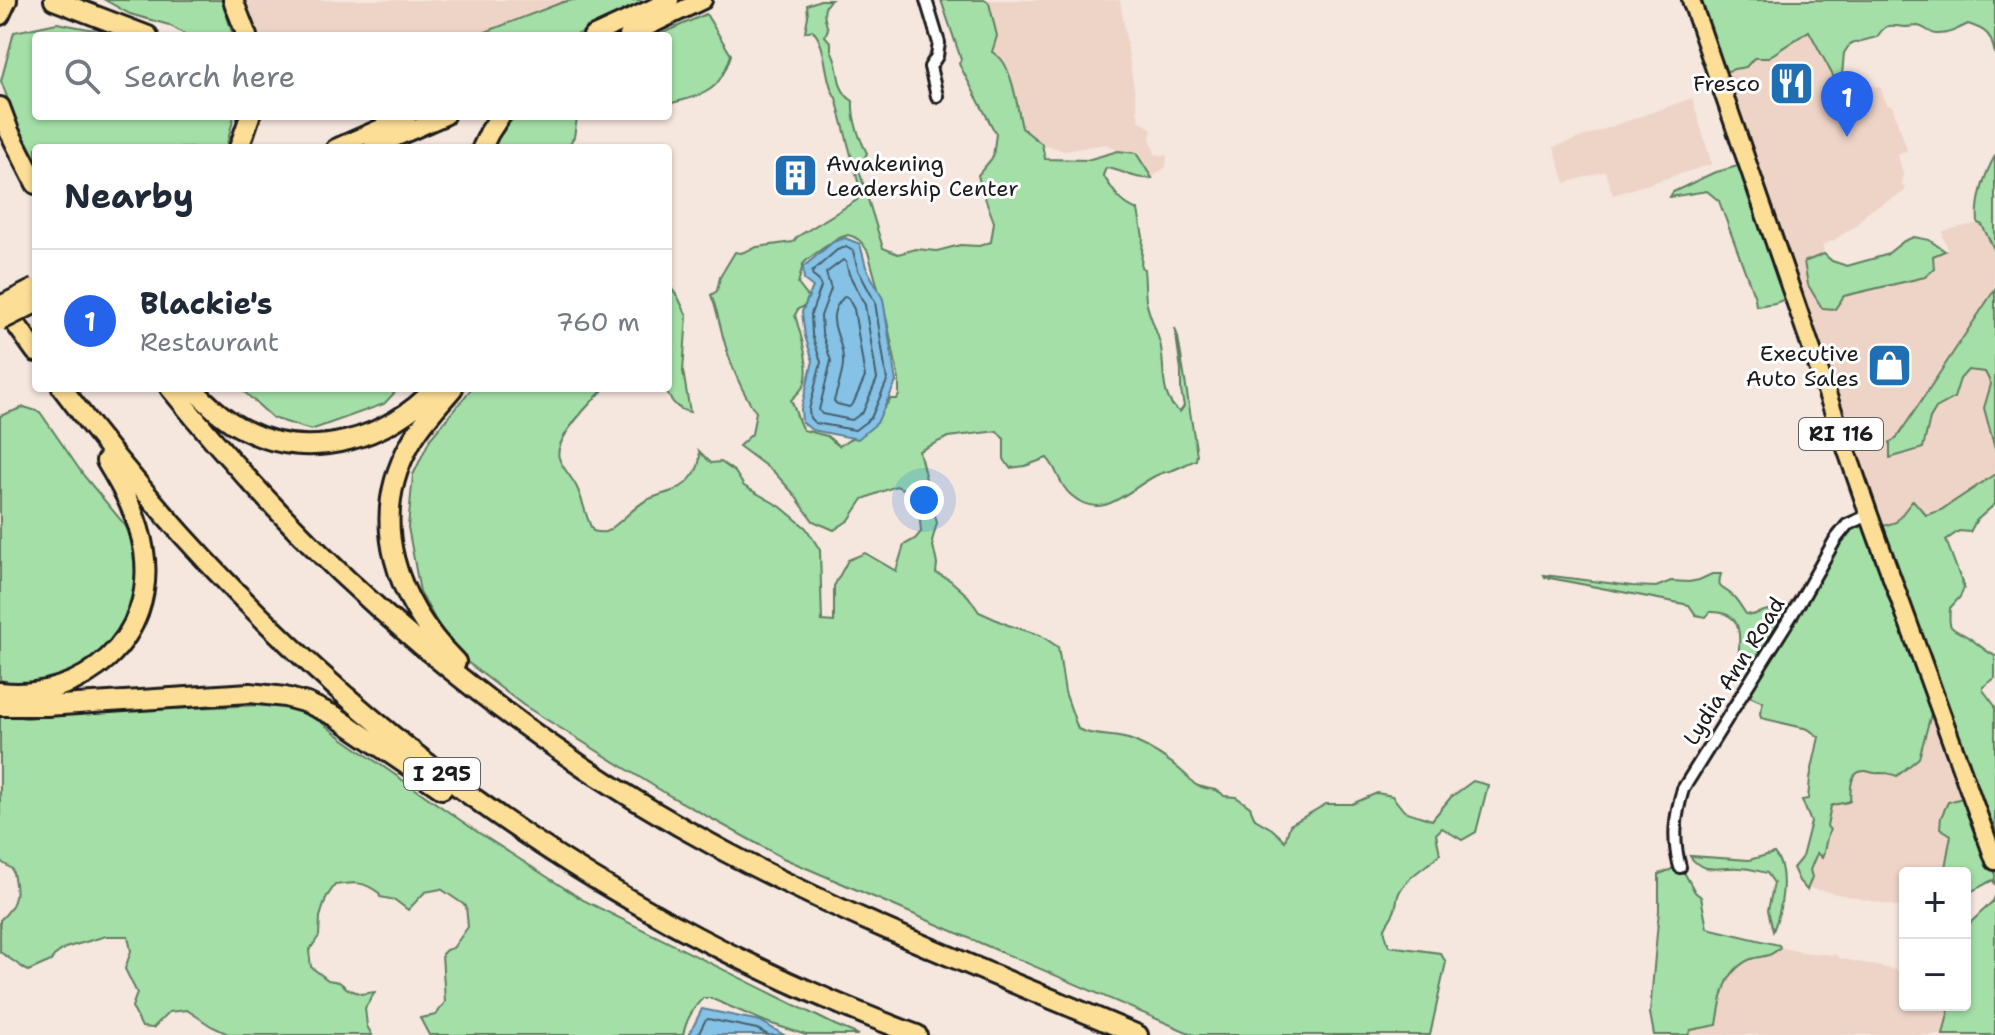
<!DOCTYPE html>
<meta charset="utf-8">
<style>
:root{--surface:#fff;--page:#f2f2f3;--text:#1f2937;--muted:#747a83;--line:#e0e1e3;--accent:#2563eb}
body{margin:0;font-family:"Shantell Sans",sans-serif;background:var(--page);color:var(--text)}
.controls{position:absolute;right:24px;bottom:24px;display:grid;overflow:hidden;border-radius:8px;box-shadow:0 2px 6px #0004}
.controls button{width:72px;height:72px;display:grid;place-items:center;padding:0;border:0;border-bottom:2px solid var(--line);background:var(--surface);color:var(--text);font:40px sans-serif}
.you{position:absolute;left:924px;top:500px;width:28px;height:28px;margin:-20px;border:6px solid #fff;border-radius:50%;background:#1a73e8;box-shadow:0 0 0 12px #1a73e833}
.badge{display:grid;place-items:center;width:52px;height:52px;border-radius:50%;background:var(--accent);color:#fff;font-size:26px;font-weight:700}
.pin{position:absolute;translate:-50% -66px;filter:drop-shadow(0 2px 4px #0008)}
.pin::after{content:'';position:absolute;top:42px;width:28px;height:24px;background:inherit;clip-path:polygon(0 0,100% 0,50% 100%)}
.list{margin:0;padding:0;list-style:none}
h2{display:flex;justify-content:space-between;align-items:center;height:104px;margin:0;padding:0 32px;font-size:34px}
h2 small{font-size:26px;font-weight:400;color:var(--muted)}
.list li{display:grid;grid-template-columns:52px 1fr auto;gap:24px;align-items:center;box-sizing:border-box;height:144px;padding:0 32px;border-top:2px solid var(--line)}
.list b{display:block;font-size:30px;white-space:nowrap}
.list p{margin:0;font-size:26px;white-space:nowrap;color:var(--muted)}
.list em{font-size:26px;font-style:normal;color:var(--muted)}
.icon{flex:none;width:44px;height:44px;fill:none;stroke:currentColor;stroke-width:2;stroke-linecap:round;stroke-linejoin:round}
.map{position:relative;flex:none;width:1995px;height:1035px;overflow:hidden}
.search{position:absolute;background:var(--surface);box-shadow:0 2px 6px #0004;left:32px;top:32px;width:640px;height:88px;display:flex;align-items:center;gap:20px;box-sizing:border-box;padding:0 28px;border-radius:8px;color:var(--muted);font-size:30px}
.panel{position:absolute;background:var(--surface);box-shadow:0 2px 6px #0004;left:32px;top:144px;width:640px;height:248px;border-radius:8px}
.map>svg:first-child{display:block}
</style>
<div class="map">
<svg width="1995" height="1035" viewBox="0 0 1995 1035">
<rect width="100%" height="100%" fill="#f5e6de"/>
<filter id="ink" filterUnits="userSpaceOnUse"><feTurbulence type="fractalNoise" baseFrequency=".0125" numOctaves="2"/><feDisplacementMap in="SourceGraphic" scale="16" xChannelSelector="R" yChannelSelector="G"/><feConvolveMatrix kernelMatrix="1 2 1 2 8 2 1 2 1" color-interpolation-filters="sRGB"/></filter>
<g filter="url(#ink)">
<path fill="#eed4c7" d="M 232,0 L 573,0 L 563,2 L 475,36 L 247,36 Z
M 986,0 L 1120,0 L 1139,120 L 1152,129 L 1150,137 L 1155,154 L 1167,156 L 1166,167 L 1151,178 L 1136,153 L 1118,151 L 1106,144 L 1064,151 L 1042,144 L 1022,128 L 1016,100 L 1002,60 L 992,52 Z
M 1809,31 L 1846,89 L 1850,85 L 1880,87 L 1887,105 L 1892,106 L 1907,149 L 1906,152 L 1898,155 L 1903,174 L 1902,186 L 1906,186 L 1904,192 L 1869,211 L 1854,227 L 1834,240 L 1823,245 L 1824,254 L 1805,262 L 1844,296 L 1925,277 L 1933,256 L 1948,249 L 1943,237 L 1943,231 L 1978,223 L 1982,225 L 1995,251 L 1994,291 L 1896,439 L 1890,443 L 1922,448 L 1929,418 L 1936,408 L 1954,398 L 1960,379 L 1968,370 L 1985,372 L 1991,384 L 1984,408 L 1995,449 L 1995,474 L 1941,510 L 1926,515 L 1913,501 L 1896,522 L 1874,529 L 1715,75 L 1734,69 L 1746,67 L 1754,58 Z
M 1692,98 L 1712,164 L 1613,195 L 1605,171 L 1565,183 L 1554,147 Z
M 1934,711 L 1969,793 L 1951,835 L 1944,873 L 1905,873 L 1905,908 L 1808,888 L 1812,877 L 1810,870 L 1817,852 L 1826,850 L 1831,806 L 1836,803 L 1845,804 L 1852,780 L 1856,773 L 1861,771 L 1879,773 L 1919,758 L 1931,714 Z
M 1780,947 L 1800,952 L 1837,955 L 1839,958 L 1905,972 L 1905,1005 L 1950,1005 L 1943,1035 L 1688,1035 L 1691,1030 L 1717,1025 L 1721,996 L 1731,973 L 1735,968 L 1753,958 L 1774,955 Z"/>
<path fill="#a3dfa6" stroke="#607e61" stroke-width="2" fill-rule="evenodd" d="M 105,0 L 222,0 L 233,36 L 188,36 L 169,25 L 130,14 Z
M 573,0 L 640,0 L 643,6 L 574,36 L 475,36 L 563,2 Z
M 820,0 L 831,0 C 821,7 824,18 828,29 L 825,36 L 831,43 L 831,50 C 841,66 834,90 853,101 C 852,119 858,136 867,153 L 859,170 L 883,248 L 898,254 L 916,249 L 937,251 L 960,245 L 979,246 L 991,242 L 994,222 L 981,187 L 978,175 L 993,157 L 996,134 L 959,64 L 961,59 L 941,0 L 986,0 L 989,3 L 997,36 L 992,52 C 996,55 1000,57 1002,60 C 1013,74 1018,111 1022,128 L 1042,144 L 1045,159 L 1087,160 L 1118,151 L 1136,153 L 1152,178 C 1133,180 1124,170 1106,168 L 1103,175 C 1113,190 1120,204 1138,210 L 1143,237 L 1141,267 L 1144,269 C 1145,280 1145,291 1146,301 C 1149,315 1156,329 1160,343 C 1166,364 1158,398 1180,412 L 1184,406 L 1181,391 L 1181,370 L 1175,328 L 1178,337 L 1197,455 L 1196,460 C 1188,463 1181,467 1173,470 C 1167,472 1160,473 1155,476 C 1127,490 1103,523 1071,495 C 1058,484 1058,469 1047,458 L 1025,466 L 1010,468 L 1004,459 L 1004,439 L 997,431 L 948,437 L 919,451 L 937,523 L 932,541 L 937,564 L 936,573 L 950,580 L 968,596 L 979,612 L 1008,625 L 1040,635 L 1058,647 L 1065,692 L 1078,729 C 1095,738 1116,733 1134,741 C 1153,749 1172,762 1187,776 C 1191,779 1191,782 1196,785 C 1206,790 1217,787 1224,796 L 1236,797 L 1250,807 L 1255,819 L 1272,829 L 1285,841 L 1290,825 L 1326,804 L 1352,804 L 1377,793 L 1392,796 L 1404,811 L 1432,820 L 1451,797 L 1473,781 L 1488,785 L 1476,832 L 1462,840 L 1442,828 L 1436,834 L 1440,854 C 1427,867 1408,875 1399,893 C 1396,899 1397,906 1394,912 C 1385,931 1381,923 1389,946 L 1440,953 L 1446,962 L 1430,1035 L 1194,1035 L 783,858 L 670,796 L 523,705 L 453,651 L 420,592 L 408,527 L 413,475 L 430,439 L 472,388 L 605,388 C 592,401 553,439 559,458 C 563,470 574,479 578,490 C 584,504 586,518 593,531 C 597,532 601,533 605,532 C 613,530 634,507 645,501 C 654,496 665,494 675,490 C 689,484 703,467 699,451 L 711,463 L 721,462 L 735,472 L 744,486 L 781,507 L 806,528 L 820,550 L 822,621 L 834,622 L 834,586 L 848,560 L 865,553 L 896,571 L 904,545 L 915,539 L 921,532 L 919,510 L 911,492 L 896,486 L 863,499 L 849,520 L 834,530 L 813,521 L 793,493 L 774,472 L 739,446 L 752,434 L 756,412 C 742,392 732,368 725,344 C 720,327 718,312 711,295 L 717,291 L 720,277 L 735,252 L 741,253 L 757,247 L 793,242 L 797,237 L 857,200 L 861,193 L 836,98 C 823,78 828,45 812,30 L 805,32 L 808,16 L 807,5 ZM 848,235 C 859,238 862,242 868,252 L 887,321 L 899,380 L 899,395 L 897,399 L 890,399 C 882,414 855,438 839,446 L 827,436 L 803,430 C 797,420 796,410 791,400 C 795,396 801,391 804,385 C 812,368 800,333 795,315 L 798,309 L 805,306 L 808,297 L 798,284 L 803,264 L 808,259 L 836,239 Z
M 1689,0 L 1995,0 L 1995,54 C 1991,34 1987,30 1968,24 C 1958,29 1947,35 1936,34 C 1929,33 1925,27 1918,26 C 1914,26 1909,27 1905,27 C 1889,25 1886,23 1877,37 L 1850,44 L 1844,53 L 1842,75 L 1850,85 L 1846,89 L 1839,87 L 1809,31 L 1767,58 L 1754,58 L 1746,67 L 1734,69 L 1715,75 Z
M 706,14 L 731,55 C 718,95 704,94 668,104 L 668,36 L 656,36 Z
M 57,23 L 94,30 L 110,36 L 36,36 L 36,116 L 234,116 L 226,148 L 36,148 L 36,161 L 26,147 L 1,81 L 14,32 Z
M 515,116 L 580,116 L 577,118 L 574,137 L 567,148 L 493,148 L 493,145 Z
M 1995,156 L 1995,251 L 1982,225 L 1978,223 C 1976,201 1984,175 1995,156 Z
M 1745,164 L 1791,297 L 1775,303 L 1756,306 L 1755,298 L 1719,201 L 1707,191 L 1670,197 L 1673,192 L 1713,173 Z
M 1914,237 L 1929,240 L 1945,251 L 1933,256 L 1934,269 L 1925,277 L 1844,296 L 1835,309 L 1822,308 L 1808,285 L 1804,262 L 1824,254 L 1832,261 L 1847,266 L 1886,255 L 1904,241 Z
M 668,284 L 678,297 L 687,316 L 683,371 L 690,412 C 676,410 671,400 664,388 L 668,388 Z
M 1995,289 L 1995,449 L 1984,408 L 1991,384 L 1985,372 L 1968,370 L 1960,379 L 1954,398 L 1936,408 L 1930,418 L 1923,448 L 1890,458 L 1890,442 L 1896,439 Z
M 240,388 L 399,388 L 384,404 L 311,430 L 273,418 Z
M 24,407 L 40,412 L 84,476 L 125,525 L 135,543 L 137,571 L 134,599 L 123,623 L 114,638 L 91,661 L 56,678 L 21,685 L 0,680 L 0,416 Z
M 1995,474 L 1995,504 L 1976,521 L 1970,532 L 1959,531 L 1946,540 L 1964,588 L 1960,597 L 1950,608 C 1948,632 1951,627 1968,637 C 1977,643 1985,651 1995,656 L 1995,678 L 1983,687 L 1983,690 L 1995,706 L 1995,885 L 1993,880 C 1986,883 1971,893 1965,893 L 1965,873 L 1944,873 L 1951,835 L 1940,828 L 1941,817 L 1948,802 L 1969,796 L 1934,712 L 1931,714 L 1919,758 L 1897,776 C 1889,773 1887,773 1879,773 C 1874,774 1870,772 1866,771 C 1849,770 1851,789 1850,801 C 1844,804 1837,803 1831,806 L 1827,826 L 1830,830 C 1825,839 1826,849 1822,858 L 1817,853 L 1810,870 L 1812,877 L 1807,890 L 1799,881 L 1793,868 L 1802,857 L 1811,822 L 1802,800 L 1808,799 L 1810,778 L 1819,737 L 1808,729 L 1761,718 L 1760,713 L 1763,702 L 1745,694 L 1757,670 L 1738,661 C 1740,636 1744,611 1710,612 L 1706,617 L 1696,615 L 1689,605 L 1545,577 L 1544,575 L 1632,586 L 1656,587 L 1671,581 L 1689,582 L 1699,580 L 1712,574 L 1721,574 C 1716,591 1723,586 1733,596 C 1738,601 1742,608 1746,614 L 1752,615 L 1767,610 L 1785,620 L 1843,524 L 1861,510 L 1874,529 L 1896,522 L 1913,500 L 1926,515 L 1941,510 Z
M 263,705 L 305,710 L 342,738 L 476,831 L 583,900 L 835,1025 L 859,1035 L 806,1035 L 766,1022 L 710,998 L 703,998 C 692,1009 686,1020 683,1035 L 429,1035 L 420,1018 L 436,1015 L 445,1002 L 442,954 L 446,950 L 453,948 L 468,927 L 466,906 L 441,889 L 425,892 L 408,910 L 395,900 L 380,897 L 379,893 C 363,881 355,882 335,885 L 326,898 L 320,917 L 319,936 L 309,951 L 311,967 L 328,980 L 339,982 L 348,989 L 361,994 L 375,992 L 365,1008 L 367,1026 L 372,1035 L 230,1035 L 211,1026 L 187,1010 L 169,1012 L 153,1028 L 142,1027 L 132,1007 L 137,993 L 125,969 L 131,951 L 128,936 L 106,936 L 65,948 L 54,956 L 51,961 L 28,971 L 0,952 L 0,920 C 18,904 18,892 12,869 L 0,861 L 0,714 L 26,718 L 141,710 Z
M 1774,853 C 1790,870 1781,912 1773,931 L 1768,910 L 1774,883 L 1767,873 C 1758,871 1749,868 1740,868 C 1721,866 1703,876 1690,856 L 1749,860 Z
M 1679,863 L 1695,892 L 1701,897 L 1707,928 L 1779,945 L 1780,947 C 1771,958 1763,955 1751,959 C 1724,970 1721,999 1717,1025 L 1691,1030 L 1688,1035 L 1654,1035 L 1650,1013 L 1659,910 L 1659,874 L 1670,870 Z
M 1995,896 L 1995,1035 L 1943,1035 L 1950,1005 L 1965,1005 L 1965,928 L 1993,901 Z"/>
<path fill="#85c2e5" stroke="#5b8095" stroke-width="2" d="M 845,238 L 860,244 L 866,267 L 883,299 L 896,382 L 877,423 L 858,439 L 812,430 L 802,422 L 801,409 L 813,361 L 805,336 L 802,312 L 813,287 L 804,280 L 803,267 L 833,242 Z
M 702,1009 L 760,1021 L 784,1035 L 689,1035 Z"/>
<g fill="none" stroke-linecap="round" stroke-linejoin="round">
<path stroke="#465e6c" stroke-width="2" d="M 846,247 L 853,251 L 858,270 L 875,302 L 887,381 L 871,418 L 855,430 L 815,423 L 810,418 L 809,410 L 821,362 L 812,335 L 811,314 L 821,287 L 819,281 L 813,276 L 812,272 L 837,250 Z
M 843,260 L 846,262 L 849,274 L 865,305 L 877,379 L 863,412 L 852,420 L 822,414 L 819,410 L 831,361 L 822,333 L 821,316 L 831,289 L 826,273 Z
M 845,296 L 848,298 L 854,309 L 865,377 L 853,404 L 849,407 L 837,404 L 834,401 C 837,389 843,375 843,363 C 845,337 820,319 845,296 Z
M 698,1035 L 705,1021 L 708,1019 L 757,1029 L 768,1035"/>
<defs>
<path id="street" d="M 926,0 L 939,43 L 937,56 L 930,67 L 937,96
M 1680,867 C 1672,840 1675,816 1683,789 L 1801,600 L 1835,540 L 1847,525 L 1869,515"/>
<path id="primary" d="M 1691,0 L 1869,515 L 1995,861
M 592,36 L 670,0
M 628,36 L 703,0
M 335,148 L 408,116
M 372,148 L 445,116"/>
<path id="highway" d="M 54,0 L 148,36
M 233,0 L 247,36
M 0,15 L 7,0
M 0,107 L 9,131 L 36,184
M 239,148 L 250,116
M 482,148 L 489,133 L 500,116
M 3,306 L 36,352
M 62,388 C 284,685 568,905 917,1035
M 170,388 C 322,577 509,736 724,851 C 857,922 999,976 1138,1035
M 192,388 C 208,404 224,420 245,430 C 309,463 389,439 435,388
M 453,388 C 438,406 422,422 411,442 C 366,521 397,602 456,662
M 0,692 C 83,702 157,638 144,551 C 139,518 123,489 106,461
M 0,706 L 46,706 L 250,693 L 285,697 L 307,703 L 335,716 L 442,789"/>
</defs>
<use href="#street" stroke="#1c1c1c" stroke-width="16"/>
<use href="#primary" stroke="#1c1c1c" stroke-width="22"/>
<use href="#highway" stroke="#1c1c1c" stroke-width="24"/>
<use href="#street" stroke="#fff" stroke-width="10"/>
<use href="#primary" stroke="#fdde96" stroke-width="16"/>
<use href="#highway" stroke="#fdde96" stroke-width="18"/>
<defs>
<path id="primary-bridge" d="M 0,305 L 36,287
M 0,322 L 36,304"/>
</defs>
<use href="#primary-bridge" stroke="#1c1c1c" stroke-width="22" stroke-linecap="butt"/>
<use href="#primary-bridge" stroke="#fdde96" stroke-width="16"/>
</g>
</g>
<defs>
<symbol id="restaurant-square" viewBox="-11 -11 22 22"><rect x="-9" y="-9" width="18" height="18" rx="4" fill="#1f6fb2" stroke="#fff"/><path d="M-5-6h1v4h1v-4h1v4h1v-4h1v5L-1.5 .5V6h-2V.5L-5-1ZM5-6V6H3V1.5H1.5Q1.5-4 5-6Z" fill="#fff"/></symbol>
<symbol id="building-square" viewBox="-11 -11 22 22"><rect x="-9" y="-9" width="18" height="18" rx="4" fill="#1f6fb2" stroke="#fff"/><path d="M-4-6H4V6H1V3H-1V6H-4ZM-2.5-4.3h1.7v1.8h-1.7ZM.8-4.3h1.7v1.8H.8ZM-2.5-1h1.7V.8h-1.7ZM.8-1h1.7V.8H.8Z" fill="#fff"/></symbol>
<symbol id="shop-square" viewBox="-11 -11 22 22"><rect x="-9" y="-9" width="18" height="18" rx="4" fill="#1f6fb2" stroke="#fff"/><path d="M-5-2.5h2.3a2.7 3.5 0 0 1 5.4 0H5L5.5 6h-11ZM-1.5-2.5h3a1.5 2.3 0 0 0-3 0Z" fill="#fff"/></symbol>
</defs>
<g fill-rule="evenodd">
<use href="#restaurant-square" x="1766" y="58" width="51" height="51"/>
<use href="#building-square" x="770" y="150" width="51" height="51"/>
<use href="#shop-square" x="1864" y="340" width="51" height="51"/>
</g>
<g text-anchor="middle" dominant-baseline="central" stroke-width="6" stroke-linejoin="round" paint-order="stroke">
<g fill="#fff" stroke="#606060" stroke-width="2">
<rect x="1799" y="418" width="84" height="32" rx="6"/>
<rect x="404" y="758" width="76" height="32" rx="6"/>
</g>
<g font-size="20" font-weight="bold" fill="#1c1c1c">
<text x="1841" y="434">RI 116</text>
<text x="442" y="774">I 295</text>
</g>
<g font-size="22" fill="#1c1c1c" stroke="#fff" text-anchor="end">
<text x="1760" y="83">Fresco</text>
<text x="826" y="163" text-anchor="start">Awakening<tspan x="826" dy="25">Leadership Center</tspan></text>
<text x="1859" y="353">Executive<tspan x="1859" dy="25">Auto Sales</tspan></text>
</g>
<g font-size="22" fill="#1c1c1c" stroke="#fff">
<text transform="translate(1734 671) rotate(-58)">Lydia Ann Road</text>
</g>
</g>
</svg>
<div class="controls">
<button>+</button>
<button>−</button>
</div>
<div class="you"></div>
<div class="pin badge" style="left:1847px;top:137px">1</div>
<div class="search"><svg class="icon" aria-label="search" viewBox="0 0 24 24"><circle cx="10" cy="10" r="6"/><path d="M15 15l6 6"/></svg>Search here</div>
<section class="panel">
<h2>Nearby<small></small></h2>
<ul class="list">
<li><span class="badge">1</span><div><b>Blackie's</b><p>Restaurant</p></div><em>760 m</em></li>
</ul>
</section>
</div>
